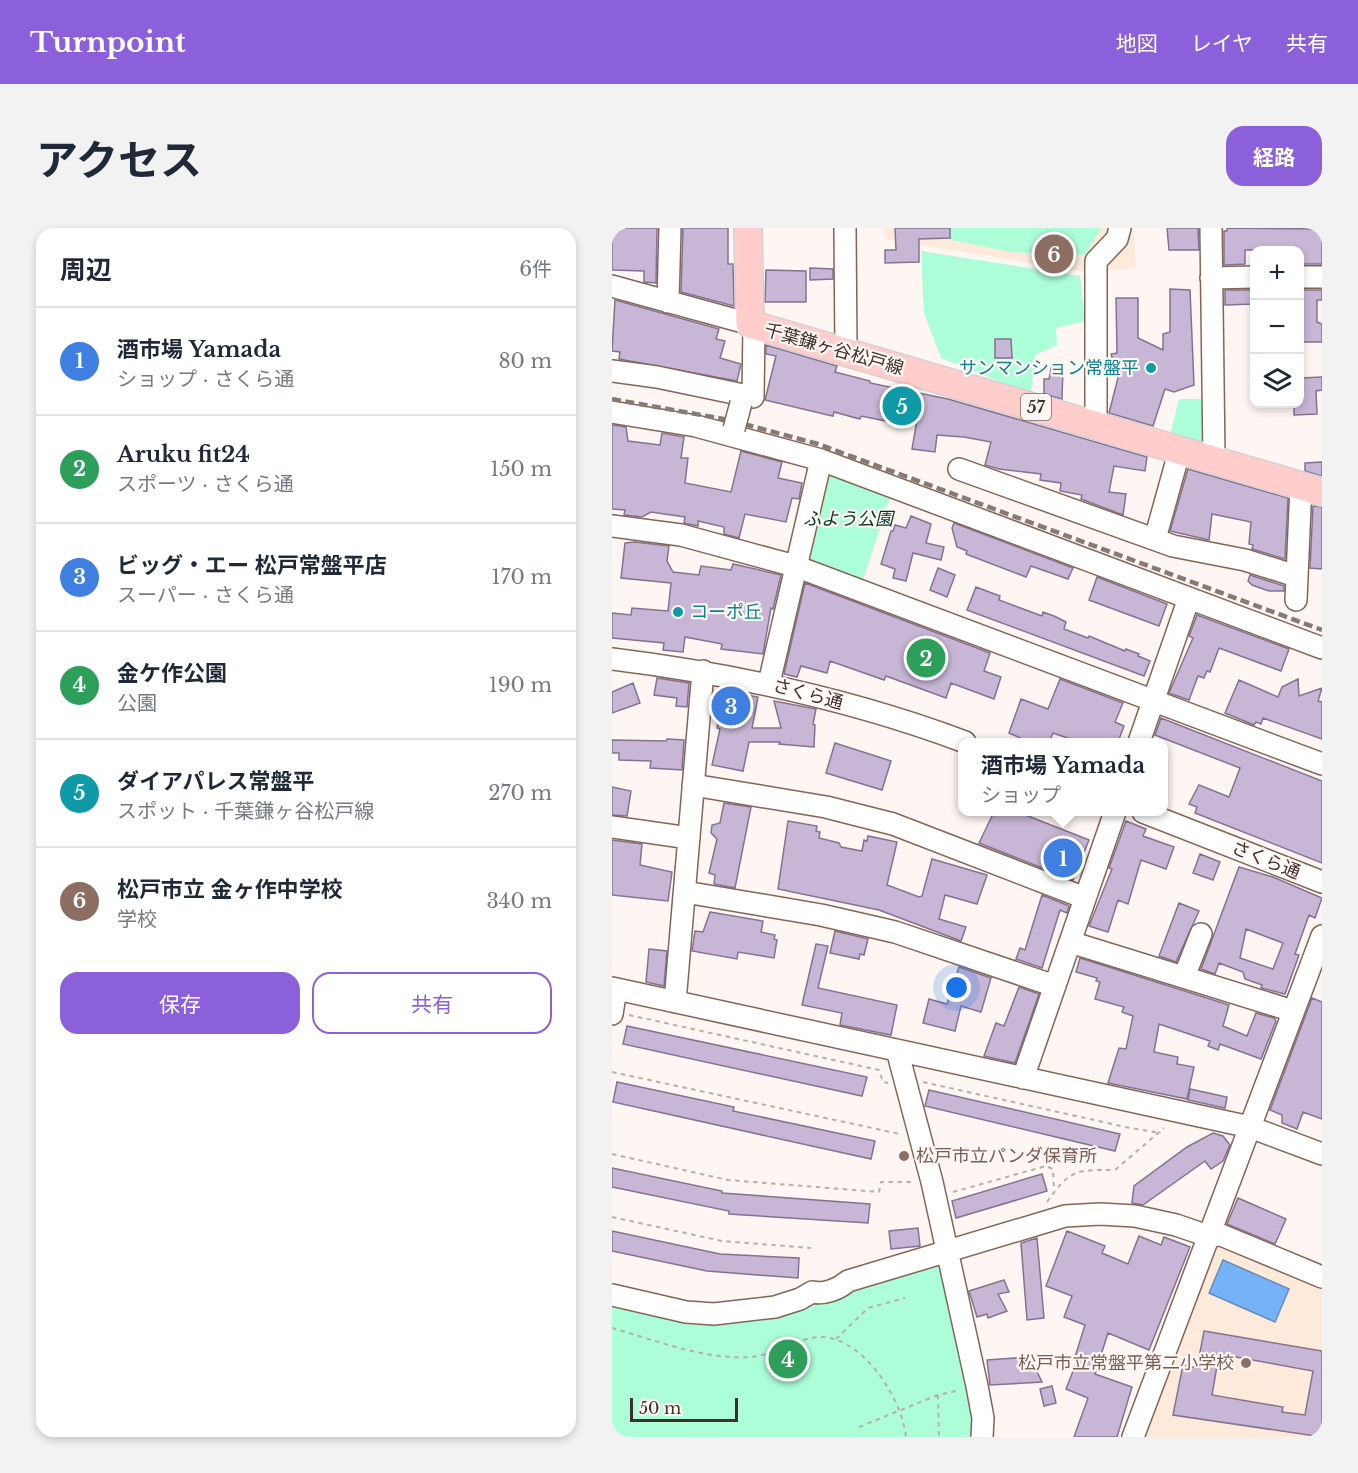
<!DOCTYPE html>
<html lang="ja">
<meta charset="utf-8">
<style>
:root{--surface:#fff;--page:#f2f2f3;--text:#1f2937;--muted:#747a83;--line:#e0e1e3;--accent:#8c60da}
body{margin:0;font-family:"Libre Baskerville","Noto Sans JP",serif;background:var(--page);color:var(--text)}
.controls{position:absolute;right:18px;top:18px;display:grid;overflow:hidden;border-radius:12px;box-shadow:0 3px 9px #0003}
.controls button{width:54px;height:54px;display:grid;place-items:center;padding:0;border:0;border-bottom:2px solid var(--line);background:var(--surface);color:var(--text);font:30px sans-serif}
.scale{position:absolute;left:18px;bottom:15px;width:108px;box-sizing:border-box;padding-left:6px;border:3px solid #3e3029;border-top:0;font-size:16px;line-height:21px;white-space:nowrap;color:#3e3029;-webkit-text-stroke:4px #fef6f3;paint-order:stroke}
.you{position:absolute;left:345px;top:760px;width:21px;height:21px;margin:-15px;border:4px solid #fff;border-radius:50%;background:#1a73e8;box-shadow:0 0 0 9px #1a73e833}
.badge{display:grid;place-items:center;width:39px;height:39px;border-radius:50%;background:var(--accent);color:#fff;font-size:20px;font-weight:700}
.pin{position:absolute;translate:-50% -50%;border:3px solid #fff;box-shadow:0 2px 6px #0006}
.popup{position:absolute;left:346px;top:510px;width:210px;height:78px;box-sizing:border-box;display:grid;place-content:center;border-radius:12px;background:var(--surface);filter:drop-shadow(0 2px 4px #0005);font-size:20px;white-space:nowrap;color:var(--muted)}
.popup b{font-size:22px;color:var(--text)}
.popup::after{content:'';position:absolute;left:50%;top:100%;margin-left:-12px;border:12px solid transparent;border-top-color:var(--surface)}
.list{margin:0;padding:0;list-style:none}
h2{display:flex;justify-content:space-between;align-items:center;height:78px;margin:0;padding:0 24px;font-size:26px}
h2 small{font-size:20px;font-weight:400;color:var(--muted)}
.list li{display:grid;grid-template-columns:39px 1fr auto;gap:18px;align-items:center;box-sizing:border-box;height:108px;padding:0 24px;border-top:2px solid var(--line)}
.list b{display:block;font-size:22px;white-space:nowrap}
.list p{margin:0;font-size:20px;white-space:nowrap;color:var(--muted)}
.list em{font-size:20px;font-style:normal;color:var(--muted)}
.actions{display:flex;gap:12px;padding:18px 24px}
.actions a{flex:1;padding:14px 0;border:2px solid var(--accent);border-radius:18px;text-align:center;font-size:21px;color:var(--accent)}
.actions .main{background:var(--accent);color:#fff}
.icon{flex:none;width:33px;height:33px;fill:none;stroke:currentColor;stroke-width:2;stroke-linecap:round;stroke-linejoin:round}
.map{position:relative;flex:none;width:710px;height:1209px;overflow:hidden;border-radius:18px}
header{display:flex;align-items:center;gap:36px;box-sizing:border-box;height:84px;padding:0 30px;background:var(--accent);color:#fff}
header strong{font-size:28px}
nav{display:flex;gap:33px;margin-inline-start:auto;font-size:21px}
.intro{display:flex;align-items:center;justify-content:space-between;box-sizing:border-box;height:144px;padding:0 36px}
h1{margin:0;font-size:42px}
.button{padding:15px 27px;border-radius:18px;background:var(--accent);color:#fff;font-size:21px;font-weight:700}
main{display:flex;gap:36px;padding:0 36px}
aside{flex:1;background:var(--surface);border-radius:18px;box-shadow:0 3px 9px #0003}
.map>svg:first-child{display:block}
</style>
<header>
<strong>Turnpoint</strong>
<nav><a>地図</a><a>レイヤ</a><a>共有</a></nav>
</header>
<div class="intro"><h1>アクセス</h1><a class="button">経路</a></div>
<main>
<aside>
<h2>周辺<small>6件</small></h2>
<ul class="list">
<li><span class="badge" style="background:#3f7fe0">1</span><div><b>酒市場 Yamada</b><p>ショップ · さくら通</p></div><em>80 m</em></li>
<li><span class="badge" style="background:#2e9e5b">2</span><div><b>Aruku fit24</b><p>スポーツ · さくら通</p></div><em>150 m</em></li>
<li><span class="badge" style="background:#3f7fe0">3</span><div><b>ビッグ・エー 松戸常盤平店</b><p>スーパー · さくら通</p></div><em>170 m</em></li>
<li><span class="badge" style="background:#2e9e5b">4</span><div><b>金ケ作公園</b><p>公園</p></div><em>190 m</em></li>
<li><span class="badge" style="background:#0f9aa8">5</span><div><b>ダイアパレス常盤平</b><p>スポット · 千葉鎌ヶ谷松戸線</p></div><em>270 m</em></li>
<li><span class="badge" style="background:#8d6e63">6</span><div><b>松戸市立 金ヶ作中学校</b><p>学校</p></div><em>340 m</em></li>
</ul>
<div class="actions"><a class="main">保存</a><a>共有</a></div>
</aside>
<div class="map">
<svg width="710" height="1209" viewBox="0 0 710 1209">
<rect width="100%" height="100%" fill="#fef6f3"/>
<path fill="#feeada" d="M 272,0 L 521,0 L 524,40 L 475,44 L 273,11 Z
M 605,1019 L 710,1062 L 710,1209 L 529,1209 L 600,1021 Z"/>
<path fill="#abfed8" d="M 282,0 L 489,0 L 473,27 L 398,24 Z
M 309,23 L 468,48 L 473,93 L 444,100 L 445,117 L 423,127 L 419,166 L 329,130 L 312,85 Z
M 567,171 L 597,171 L 599,224 L 557,211 Z
M 213,242 L 279,266 L 250,355 L 190,334 Z
M 325,1036 L 332,1037 L 360,1166 L 363,1209 L 0,1209 L 0,1079 L 74,1094 L 162,1089 Z"/>
<path fill="#76b2f8" stroke="#658bba" stroke-width="1.5" d="M 611,1032 L 677,1061 L 663,1094 L 597,1065 Z"/>
<path fill="#c7b6d5" stroke="#837390" stroke-width="1.5" fill-rule="evenodd" d="M 7,0 L 45,0 L 44,55 L 32,54 L 32,43 L 0,42 L 0,2 L 7,3 Z
M 71,0 L 116,0 L 116,36 L 121,36 L 122,78 L 69,64 Z
M 283,0 L 338,0 L 338,10 L 307,11 L 307,34 L 273,35 L 273,22 L 284,22 Z
M 555,0 L 586,0 L 587,22 L 557,22 Z
M 615,0 L 710,1 L 710,36 L 687,36 L 687,22 L 633,22 L 633,36 L 612,37 L 612,3 L 615,3 Z
M 198,40 L 221,41 L 221,51 L 198,52 Z
M 154,42 L 194,43 L 194,74 L 153,74 Z
M 558,61 L 578,62 L 582,157 L 562,164 L 553,161 L 541,198 L 497,185 L 506,150 L 499,126 L 505,125 L 504,70 L 526,70 L 526,110 L 551,122 L 551,106 L 558,104 Z
M 613,62 L 642,62 L 642,76 L 613,77 Z
M 687,62 L 710,62 L 710,72 L 705,72 L 705,94 L 710,96 L 710,114 L 687,114 Z
M 3,72 L 107,101 L 104,111 L 113,113 L 108,130 L 129,136 L 125,153 L 7,131 L 8,124 L 0,123 Z
M 383,111 L 399,111 L 400,130 L 383,130 Z
M 154,117 L 225,138 L 223,144 L 258,153 L 258,155 L 336,171 L 535,229 L 533,243 L 502,238 L 497,264 L 514,266 L 511,287 L 469,271 L 470,267 L 448,263 L 449,255 L 428,252 L 429,246 L 387,241 L 373,237 L 379,214 L 352,209 L 325,207 L 323,224 L 300,221 L 305,192 L 275,187 L 274,193 L 249,188 L 248,191 L 222,184 L 221,188 L 216,187 L 153,172 L 164,128 L 154,126 Z
M 440,137 L 451,139 L 450,171 L 432,166 L 432,151 L 437,151 Z
M 710,149 L 710,162 L 704,163 L 705,186 L 682,187 L 682,176 L 691,172 L 690,150 Z
M 0,197 L 14,199 L 16,213 L 48,217 L 50,205 L 72,209 L 69,230 L 76,230 L 73,255 L 119,264 L 129,223 L 170,234 L 166,250 L 190,255 L 187,271 L 180,270 L 174,294 L 133,286 L 127,310 L 112,306 L 112,299 L 86,293 L 86,298 L 72,295 L 73,289 L 39,284 L 30,289 L 12,287 L 13,282 L 0,281 Z
M 710,234 L 710,248 L 693,243 L 693,235 Z
M 576,241 L 676,270 L 673,331 L 640,321 L 641,317 L 637,316 L 639,294 L 600,286 L 597,312 L 558,303 Z
M 701,278 L 710,279 L 710,341 L 698,340 Z
M 299,288 L 319,296 L 314,315 L 332,319 L 329,332 L 301,325 L 294,353 L 281,350 L 283,341 L 269,336 L 279,303 L 281,303 L 283,297 L 294,300 Z
M 342,295 L 461,340 L 456,351 L 419,338 L 414,349 L 354,326 L 355,323 L 345,319 L 340,300 Z
M 23,314 L 57,318 L 55,333 L 61,344 L 87,347 L 89,338 L 119,342 L 121,336 L 169,347 L 161,381 L 159,380 L 151,426 L 109,421 L 110,416 L 73,409 L 71,424 L 51,422 L 52,415 L 0,410 L 0,385 L 19,387 L 20,380 L 56,383 L 59,355 L 9,350 L 13,315 Z
M 326,340 L 343,347 L 335,369 L 318,362 Z
M 638,347 L 672,358 L 672,363 L 657,363 L 640,357 L 636,353 Z
M 485,349 L 555,376 L 547,398 L 477,372 Z
M 193,355 L 378,425 L 372,443 L 389,449 L 382,471 L 339,455 L 334,470 L 274,448 L 272,452 L 218,433 L 215,445 L 189,438 L 185,449 L 172,446 Z
M 364,359 L 388,368 L 387,372 L 430,388 L 431,384 L 442,388 L 454,394 L 452,401 L 476,410 L 477,408 L 513,423 L 514,421 L 527,426 L 526,428 L 538,433 L 532,448 L 355,382 Z
M 585,387 L 677,421 L 669,443 L 607,420 L 598,444 L 595,443 L 592,450 L 586,448 L 577,472 L 557,465 L 581,410 L 577,408 Z
M 45,450 L 77,455 L 75,479 L 64,478 L 65,470 L 42,467 Z
M 448,451 L 511,475 L 503,494 L 512,498 L 506,514 L 467,514 L 441,505 L 437,514 L 412,514 L 413,512 L 397,505 L 409,471 L 436,481 Z
M 686,451 L 687,468 L 710,460 L 706,473 L 710,474 L 710,511 L 651,490 L 649,496 L 644,494 L 642,497 L 613,485 L 627,452 L 666,469 L 670,459 Z
M 21,455 L 28,475 L 0,485 L 0,464 Z
M 114,463 L 146,469 L 140,500 L 169,500 L 162,473 L 204,481 L 201,496 L 203,497 L 202,519 L 167,516 L 168,514 L 137,514 L 131,543 L 100,537 L 108,501 L 105,500 Z
M 549,490 L 710,553 L 710,635 L 583,585 L 585,579 L 577,576 L 587,557 L 617,569 L 628,540 L 543,507 Z
M 55,511 L 72,512 L 70,542 L 38,540 L 39,533 L 7,532 L 7,525 L 0,525 L 0,512 L 54,513 Z
M 223,515 L 279,533 L 270,562 L 214,545 Z
M 0,559 L 19,563 L 15,588 L 0,587 Z
M 112,575 L 139,579 L 123,660 L 102,656 L 103,647 L 97,645 L 105,611 L 99,605 L 100,597 L 108,595 Z
M 382,584 L 406,584 L 477,612 L 461,652 L 367,615 Z
M 176,593 L 205,598 L 204,603 L 208,604 L 207,610 L 227,615 L 229,619 L 250,623 L 252,612 L 255,613 L 256,608 L 285,614 L 275,657 L 307,669 L 310,668 L 320,631 L 375,647 L 365,676 L 333,667 L 327,691 L 354,699 L 349,713 L 267,682 L 166,661 Z
M 514,593 L 534,601 L 531,608 L 562,619 L 554,641 L 529,632 L 516,676 L 506,672 L 496,704 L 477,698 L 500,641 L 497,640 Z
M 0,612 L 30,616 L 28,637 L 60,644 L 56,673 L 0,667 Z
M 588,626 L 608,634 L 601,652 L 581,645 Z
M 627,639 L 661,649 L 710,670 L 703,690 L 697,687 L 683,726 L 687,727 L 673,766 L 649,760 L 650,757 L 633,751 L 631,744 L 607,735 L 603,746 L 589,741 ZM 634,701 L 671,715 L 661,741 L 628,730 Z
M 430,667 L 457,678 L 455,685 L 448,682 L 430,740 L 404,731 L 408,720 L 413,722 Z
M 567,675 L 587,683 L 564,734 L 547,728 Z
M 98,684 L 151,693 L 149,704 L 163,707 L 162,711 L 165,712 L 162,730 L 126,724 L 125,731 L 80,723 L 83,703 L 91,704 Z
M 223,703 L 256,711 L 252,727 L 248,726 L 247,731 L 218,725 Z
M 204,716 L 216,718 L 206,760 L 285,777 L 279,807 L 228,797 L 230,785 L 190,777 Z
M 37,721 L 55,723 L 52,758 L 34,754 Z
M 468,730 L 617,777 L 611,798 L 635,808 L 644,785 L 662,790 L 664,793 L 649,831 L 608,816 L 606,822 L 596,818 L 598,813 L 547,796 L 542,824 L 566,829 L 565,836 L 582,839 L 575,871 L 496,855 L 507,820 L 514,821 L 521,788 L 510,784 L 512,779 L 483,771 L 488,754 L 484,753 L 485,750 L 464,744 Z
M 347,739 L 379,750 L 369,784 L 349,778 L 343,803 L 311,795 L 317,771 L 335,776 Z
M 407,759 L 427,766 L 403,835 L 372,828 L 384,795 L 392,798 Z
M 700,770 L 710,774 L 710,891 L 691,884 L 685,901 L 670,895 L 670,887 L 658,882 Z
M 15,798 L 255,849 L 250,868 L 11,816 Z
M 5,854 L 122,879 L 121,883 L 263,913 L 259,931 L 1,874 Z
M 578,861 L 615,869 L 613,880 L 576,872 Z
M 317,862 L 508,906 L 503,923 L 313,878 Z
M 601,905 L 611,908 L 618,917 L 611,933 L 599,941 L 593,933 L 531,977 L 520,975 L 522,958 L 575,919 Z
M 0,940 L 110,963 L 110,965 L 258,976 L 256,995 L 117,986 L 117,983 L 0,959 Z
M 430,946 L 435,963 L 344,990 L 340,973 Z
M 626,970 L 674,991 L 663,1016 L 615,996 Z
M 306,1000 L 308,1018 L 279,1021 L 277,1003 Z
M 0,1003 L 108,1026 L 187,1030 L 186,1050 L 95,1043 L 0,1023 Z
M 455,1003 L 493,1018 L 490,1025 L 516,1036 L 527,1008 L 549,1017 L 552,1009 L 578,1019 L 537,1122 L 496,1105 L 483,1146 L 520,1159 L 505,1209 L 462,1209 L 476,1170 L 454,1161 L 465,1133 L 462,1132 L 473,1097 L 452,1089 L 460,1068 L 434,1058 Z
M 425,1010 L 432,1090 L 415,1092 L 409,1015 Z
M 392,1052 L 397,1064 L 386,1066 L 395,1083 L 376,1090 L 375,1086 L 365,1089 L 357,1063 Z
M 592,1103 L 710,1123 L 710,1209 L 561,1187 L 571,1137 L 585,1140 ZM 607,1126 L 701,1143 L 693,1187 L 670,1184 L 671,1179 L 600,1167 Z
M 418,1129 L 430,1154 L 378,1157 L 375,1132 Z
M 440,1158 L 444,1175 L 432,1178 L 428,1161 Z"/>
<g fill="none" stroke-linecap="round" stroke-linejoin="round">
<defs>
<path id="minor" d="M 233,0 L 234,124
M 599,0 L 602,230
M 688,49 L 710,49
M 599,50 L 642,49
M 0,58 L 138,96
M 56,74 L 58,0
M 0,143 L 45,149 L 141,169 L 142,97
M 0,184 L 84,198 L 209,232 L 710,420
M 484,196 L 484,33 L 505,11 L 508,0
M 347,241 L 561,318 L 633,332 L 684,348
M 0,298 L 69,307 L 183,338 L 710,536
M 543,311 L 568,221
M 684,372 L 689,257
M 0,431 C 121,446 238,471 353,514
M 157,455 L 209,232
M 527,514 L 577,370
M 81,557 L 214,579 L 281,596 L 473,670
M 531,584 L 710,654
M 0,599 L 77,610
M 73,664 L 209,687 L 283,704 L 443,758
M 458,714 L 681,783
M 572,749 L 589,706
M 0,760 L 638,899 L 710,926
M 63,774 L 91,443
M 0,786 L 4,761
M 285,822 L 320,954 L 365,1158 L 371,1190 L 370,1209
M 411,850 L 503,584
M 0,1067 L 74,1084 L 102,1086 L 163,1079 L 188,1071 L 200,1064 C 212,1067 227,1061 236,1053 L 453,988 L 488,986 L 523,988 L 564,997 L 596,1008 L 609,1007 L 710,1049
M 521,1209 L 710,708"/>
<path id="major" d="M 136,0 L 138,96 L 710,264"/>
</defs>
<use href="#minor" stroke="#846555" stroke-width="24"/>
<use href="#major" stroke="#d5d1d0" stroke-width="30"/>
<path stroke="#b8aeaa" stroke-width="2" stroke-dasharray="4.5 4.5" stroke-linecap="butt" d="M 17,787 L 267,842 L 271,854 L 276,855
M 0,844 L 288,906
M 311,854 L 518,900 L 549,905
M 0,926 L 116,952 L 267,964 L 269,954 L 303,954
M 341,964 L 434,938 L 441,941 L 442,962
M 435,974 C 459,940 465,942 503,942 L 552,900
M 0,989 L 110,1013 L 199,1020
M 0,1100 C 43,1112 92,1132 138,1129 C 159,1128 179,1114 199,1110 C 246,1100 290,1169 294,1209
M 224,1111 L 256,1080 L 293,1070
M 326,1167 L 327,1209
M 247,1199 L 326,1167 L 348,1162"/>
<use href="#minor" stroke="#fff" stroke-width="21"/>
<use href="#major" stroke="#ffcdcc" stroke-width="27"/>
<path stroke="#867a74" stroke-width="4.5" stroke-dasharray="9 4.5" stroke-linecap="butt" d="M 0,171 L 117,192 L 206,216 L 710,402"/>
<defs>
<path id="minor-bridge" d="M 122,201 L 129,175"/>
</defs>
<use href="#minor-bridge" stroke="#846555" stroke-width="24" stroke-linecap="butt"/>
<use href="#minor-bridge" stroke="#fff" stroke-width="21"/>
</g>
<g fill="#0f9aa8" stroke="#fef6f3" stroke-width="2">
<circle cx="539" cy="140" r="6"/>
<circle cx="66" cy="384" r="6"/>
</g>
<g fill="#8d6e63" stroke="#fef6f3" stroke-width="2">
<circle cx="292" cy="928" r="6"/>
<circle cx="634" cy="1135" r="6"/>
</g>
<g text-anchor="middle" dominant-baseline="central" stroke-width="4.5" stroke-linejoin="round" paint-order="stroke">
<rect fill="#fef6f3" stroke="#786b66" stroke-width="1.5" x="409" y="166" width="30" height="26" rx="4.5"/>
<g font-size="16" font-weight="bold" fill="#3e3029">
<text x="424" y="179">57</text>
</g>
<g font-size="18" fill="#3e3029" stroke="#fef6f3">
<text transform="translate(222 121) rotate(16)">千葉鎌ヶ谷松戸線</text>
<text transform="translate(196 466) rotate(15)">さくら通</text>
<text transform="translate(654 632) rotate(22)">さくら通</text>
</g>
<g font-size="18" fill="#0d838f" stroke="#fef6f3" text-anchor="end">
<text x="527" y="140">サンマンション常盤平</text>
<text x="78" y="384" text-anchor="start">コーポ丘</text>
</g>
<g font-size="18" font-style="italic" fill="#063726" stroke="#fef6f3">
<text x="236" y="291">ふよう公園</text>
</g>
<g font-size="18" fill="#785e54" stroke="#fef6f3" text-anchor="start">
<text x="304" y="928">松戸市立パンダ保育所</text>
<text x="622" y="1135" text-anchor="end">松戸市立常盤平第二小学校</text>
</g>
</g>
</svg>
<div class="controls">
<button>+</button>
<button>−</button>
<button><svg class="icon" aria-label="layers" viewBox="0 0 24 24"><path d="M12 4l9 5-9 5-9-5zM3 14l9 5 9-5"/></svg></button>
</div>
<div class="scale">50 m</div>
<div class="you"></div>
<div class="pin badge" style="left:451px;top:630px;background:#3f7fe0">1</div>
<div class="popup"><b>酒市場 Yamada</b>ショップ</div>
<div class="pin badge" style="left:314px;top:430px;background:#2e9e5b">2</div>
<div class="pin badge" style="left:119px;top:478px;background:#3f7fe0">3</div>
<div class="pin badge" style="left:176px;top:1131px;background:#2e9e5b">4</div>
<div class="pin badge" style="left:290px;top:178px;background:#0f9aa8">5</div>
<div class="pin badge" style="left:442px;top:26px;background:#8d6e63">6</div>
</div>
</main>
